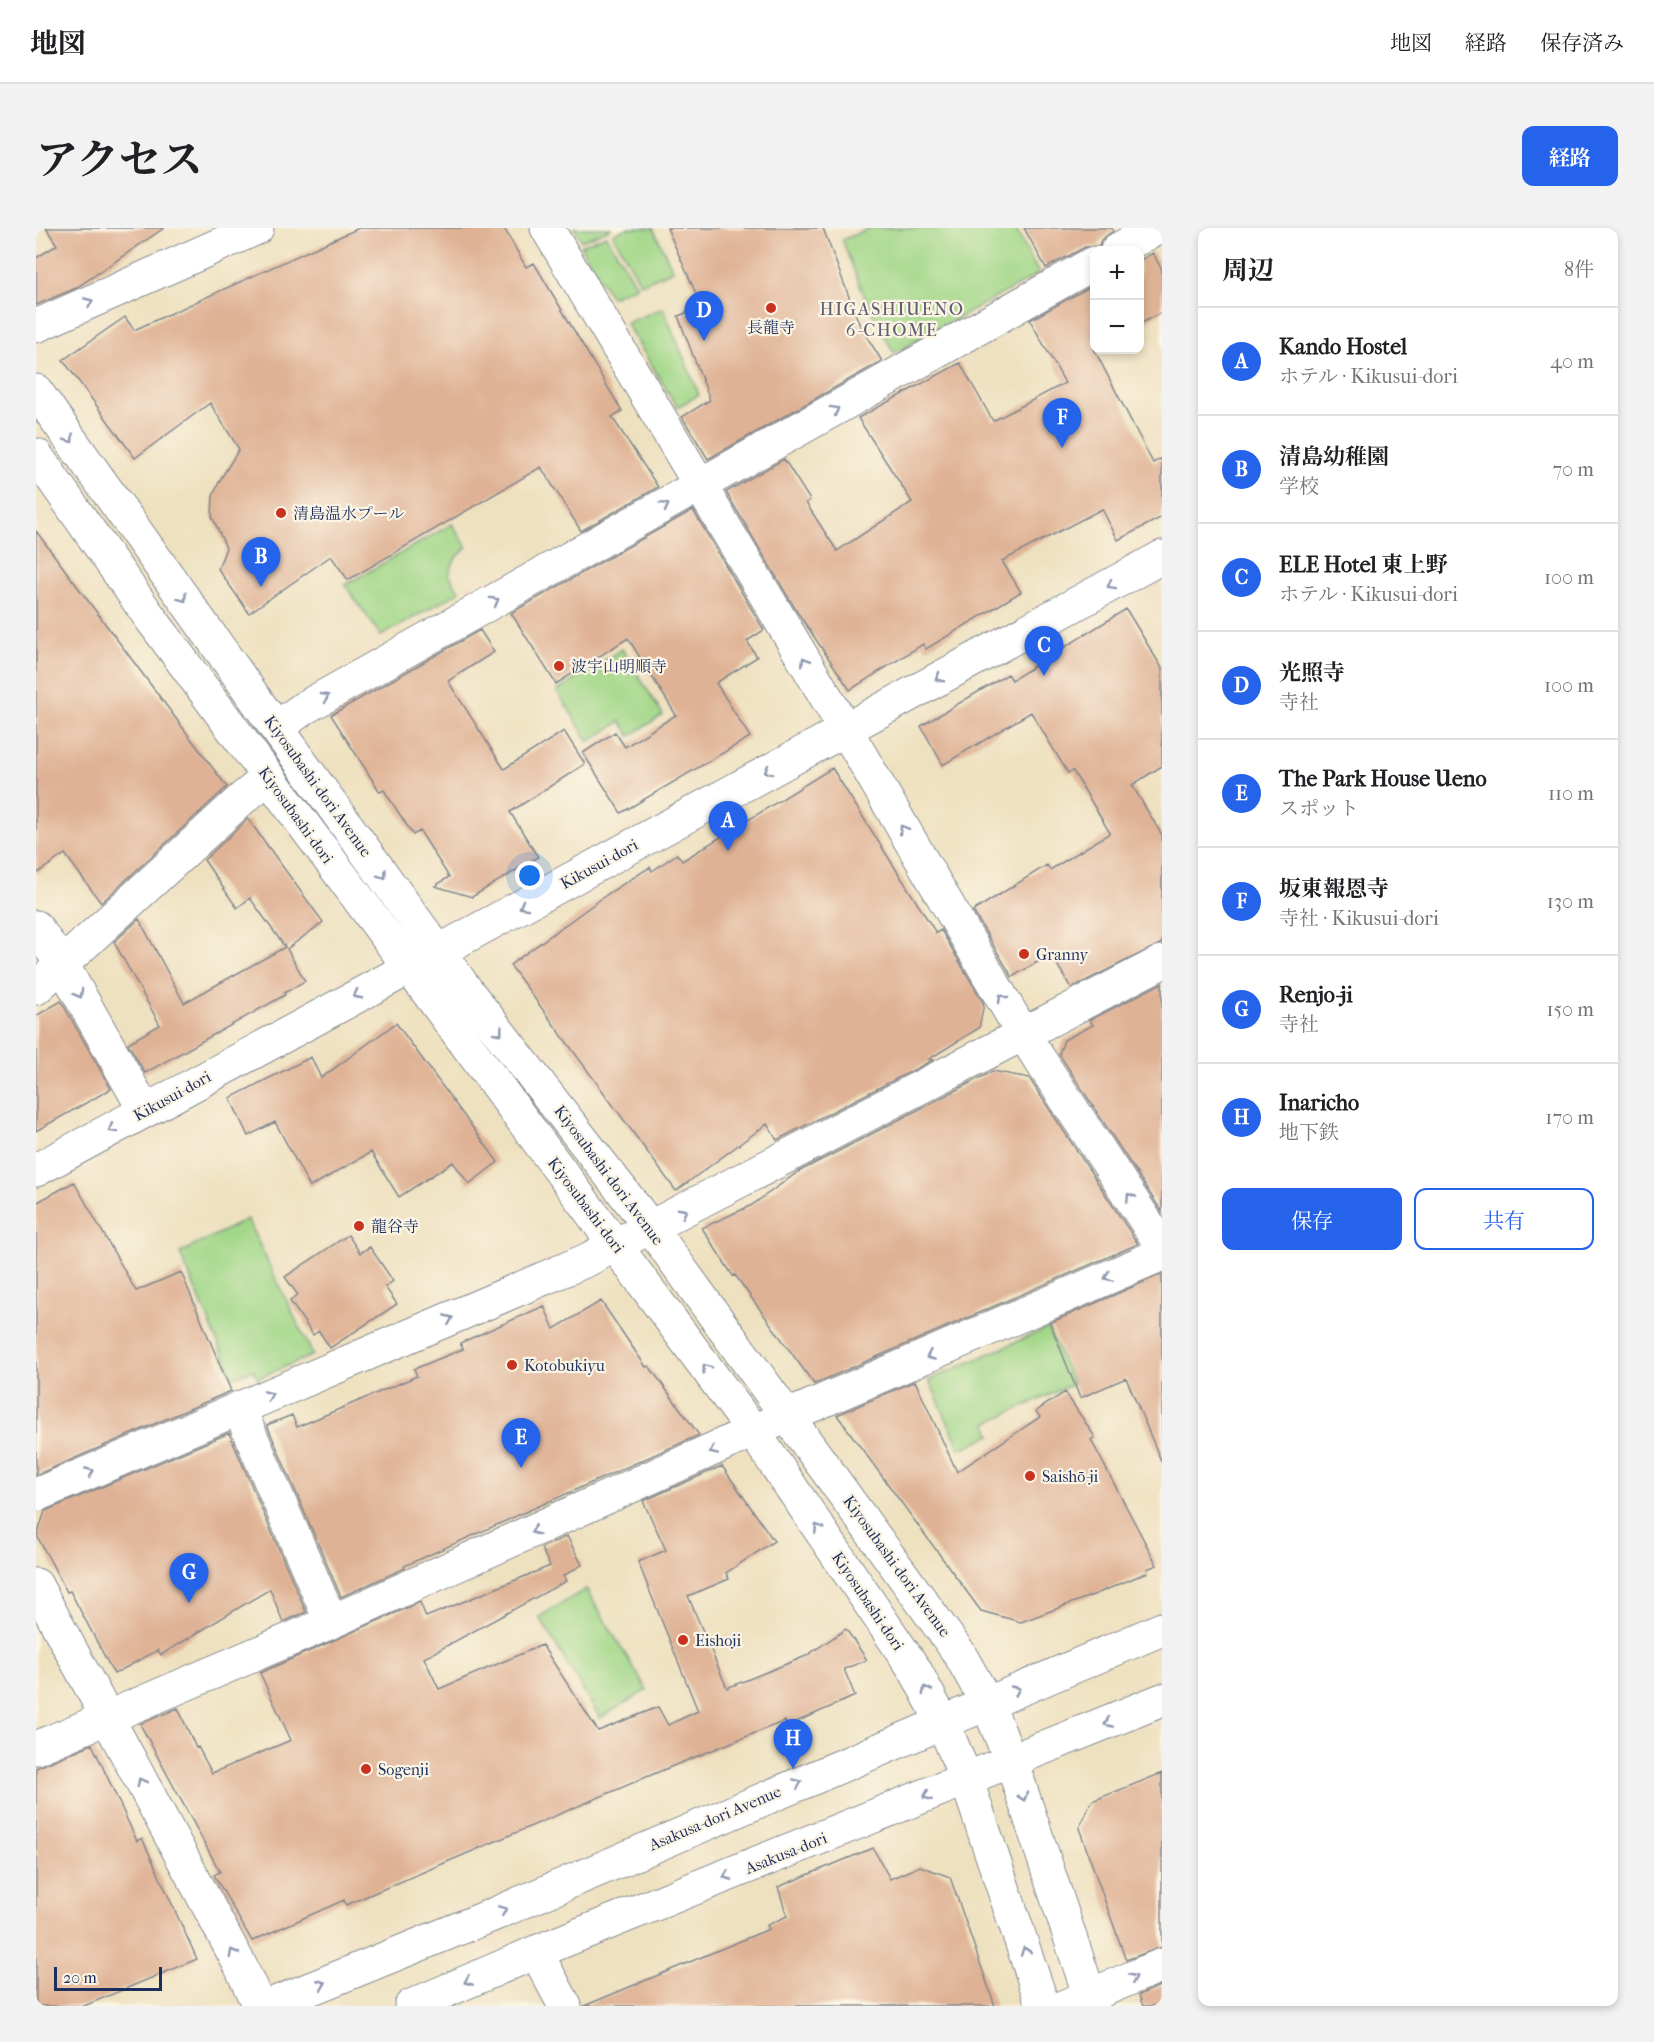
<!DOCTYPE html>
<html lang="ja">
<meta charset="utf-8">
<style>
:root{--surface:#fff;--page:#f2f2f2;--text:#202124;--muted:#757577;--line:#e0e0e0;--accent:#2563eb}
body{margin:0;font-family:"IM FELL French Canon","Noto Serif JP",serif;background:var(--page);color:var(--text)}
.controls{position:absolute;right:18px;top:18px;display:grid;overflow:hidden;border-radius:12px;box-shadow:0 3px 9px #0003}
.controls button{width:54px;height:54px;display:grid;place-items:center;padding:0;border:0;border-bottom:2px solid var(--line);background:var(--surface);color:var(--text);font:30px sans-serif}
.scale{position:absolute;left:18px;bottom:15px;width:108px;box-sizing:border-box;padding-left:6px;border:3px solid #1b2f5e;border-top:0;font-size:16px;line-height:21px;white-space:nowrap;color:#1b2f5e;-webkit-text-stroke:4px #fcf5e5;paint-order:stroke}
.you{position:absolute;left:494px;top:648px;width:21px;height:21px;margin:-15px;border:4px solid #fff;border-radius:50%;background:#1a73e8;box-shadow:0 0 0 9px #1a73e833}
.badge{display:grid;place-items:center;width:39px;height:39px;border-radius:50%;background:var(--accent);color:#fff;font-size:20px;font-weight:700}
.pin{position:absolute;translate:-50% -50px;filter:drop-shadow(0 2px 3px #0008)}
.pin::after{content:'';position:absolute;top:32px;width:21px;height:18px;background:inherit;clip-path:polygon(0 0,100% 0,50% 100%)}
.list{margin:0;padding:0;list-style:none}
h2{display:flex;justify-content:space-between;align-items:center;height:78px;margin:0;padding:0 24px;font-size:26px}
h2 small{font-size:20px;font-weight:400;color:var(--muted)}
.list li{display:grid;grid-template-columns:39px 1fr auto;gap:18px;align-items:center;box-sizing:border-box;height:108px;padding:0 24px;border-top:2px solid var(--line)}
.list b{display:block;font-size:22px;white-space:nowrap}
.list p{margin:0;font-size:20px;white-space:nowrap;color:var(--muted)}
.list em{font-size:20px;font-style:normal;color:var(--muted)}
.actions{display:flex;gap:12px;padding:18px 24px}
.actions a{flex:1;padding:14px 0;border:2px solid var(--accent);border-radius:12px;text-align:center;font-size:21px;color:var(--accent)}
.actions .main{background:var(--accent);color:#fff}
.map{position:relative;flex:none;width:1126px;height:1778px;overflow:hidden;border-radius:12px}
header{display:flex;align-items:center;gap:36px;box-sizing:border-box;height:84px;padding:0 30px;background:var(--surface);border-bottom:2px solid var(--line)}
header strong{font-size:28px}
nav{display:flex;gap:33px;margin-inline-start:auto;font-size:21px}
.intro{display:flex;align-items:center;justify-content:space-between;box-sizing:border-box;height:144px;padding:0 36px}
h1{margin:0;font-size:42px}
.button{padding:15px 27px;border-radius:12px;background:var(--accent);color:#fff;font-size:21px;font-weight:700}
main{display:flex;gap:36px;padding:0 36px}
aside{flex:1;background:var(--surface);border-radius:12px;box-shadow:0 3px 9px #0003}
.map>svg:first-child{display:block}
</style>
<header>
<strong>地図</strong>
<nav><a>地図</a><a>経路</a><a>保存済み</a></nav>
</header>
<div class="intro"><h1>アクセス</h1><a class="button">経路</a></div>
<main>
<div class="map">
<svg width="1126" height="1778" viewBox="0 0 1126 1778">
<rect width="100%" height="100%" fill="#fcf5e5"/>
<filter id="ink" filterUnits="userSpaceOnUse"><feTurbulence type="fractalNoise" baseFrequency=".0167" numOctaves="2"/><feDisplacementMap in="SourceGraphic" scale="12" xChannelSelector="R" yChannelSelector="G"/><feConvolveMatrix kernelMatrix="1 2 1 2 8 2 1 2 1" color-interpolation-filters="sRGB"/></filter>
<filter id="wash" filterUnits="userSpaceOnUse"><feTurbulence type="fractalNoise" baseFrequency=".008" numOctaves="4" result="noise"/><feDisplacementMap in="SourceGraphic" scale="24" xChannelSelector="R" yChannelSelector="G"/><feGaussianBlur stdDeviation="1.35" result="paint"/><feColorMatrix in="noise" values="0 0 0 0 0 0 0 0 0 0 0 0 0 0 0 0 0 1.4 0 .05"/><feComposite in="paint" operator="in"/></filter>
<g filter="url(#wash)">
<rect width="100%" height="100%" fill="#eee1c0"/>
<path fill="#a2d788" stroke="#5e8373" stroke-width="1.5" d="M 538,0 L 576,0 L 546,13 Z
M 591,0 L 617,0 L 637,42 L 605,56 L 577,6 Z
M 834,0 L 979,0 L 1003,46 L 858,125 L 831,75 L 806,12 Z
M 570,7 L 601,58 L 575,69 L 544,18 Z
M 627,80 L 663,167 L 641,179 L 590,95 Z
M 416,296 L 431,319 L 419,331 L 413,346 L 423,364 L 345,408 L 309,357 Z
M 586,421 L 627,487 L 594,508 L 585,493 L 553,514 L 521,463 Z
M 211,991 L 277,1127 L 222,1150 L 217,1141 L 197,1150 L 144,1025 Z
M 1012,1100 L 1037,1156 L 951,1195 L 955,1207 L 924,1221 L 893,1152 Z
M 550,1361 L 611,1462 L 564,1490 L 503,1389 Z"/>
<g id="blocks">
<path fill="#dfb295" d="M 10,0 L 128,0 L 40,60 L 0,77 L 0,30 L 21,17 Z
M 323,0 L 468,0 L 490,39 L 498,35 L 586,183 L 576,189 L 622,259 L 545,303 L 505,239 L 312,352 L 295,328 L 213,385 L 182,341 L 190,320 L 176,288 L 177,268 L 184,252 L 203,221 L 174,175 L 99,230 L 27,132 L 89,89 L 98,102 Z
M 631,0 L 787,0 L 824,98 L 846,133 L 672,231 L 646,189 L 674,172 L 642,88 L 666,79 Z
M 988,0 L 1076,0 L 1077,3 L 1065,12 L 1063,18 L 1049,19 L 1010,40 Z
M 1117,25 L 1126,42 L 1126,84 L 1104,96 L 1104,32 Z
M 1059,56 L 1058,121 L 1117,235 L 1126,230 L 1126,289 L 1082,312 L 1066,281 L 966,333 L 985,364 L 890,421 L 887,416 L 814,462 L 760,382 L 690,264 L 748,231 L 774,272 L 770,275 L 801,323 L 876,274 L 822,190 L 924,135 L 957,193 L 1029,155 L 994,92 Z
M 657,282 L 728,402 L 711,413 L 721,429 L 680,455 L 714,509 L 585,585 L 547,525 L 579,504 L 589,519 L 640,487 L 592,410 L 520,456 L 475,385 Z
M 0,303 L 191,559 L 65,675 L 29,626 L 0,646 Z
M 1090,381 L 1126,440 L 1126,538 L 1096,557 L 1126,607 L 1126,715 L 1035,760 L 1015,726 L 976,749 L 937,683 L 1011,637 L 1014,642 L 1074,605 L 1037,543 L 1032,545 L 995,484 L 907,537 L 885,498 L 972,446 L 976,452 Z
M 444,402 L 458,424 L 412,453 L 468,541 L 528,503 L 549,536 L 474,584 L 502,629 L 436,669 L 399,658 L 413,649 L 384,603 L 377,607 L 348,562 L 344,564 L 295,487 Z
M 796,540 L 900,705 L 905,702 L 948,776 L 943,800 L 893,831 L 897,832 L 741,912 L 731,896 L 640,963 L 474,737 L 573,665 L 614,639 L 616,643 L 641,626 L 646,633 Z
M 212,591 L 287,694 L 251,721 L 269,753 L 248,765 L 249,767 L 109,845 L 92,815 L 124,797 L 78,714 L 103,691 L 148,775 L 249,719 L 214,670 L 201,680 L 168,632 Z
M 1126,755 L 1126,984 L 1023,826 L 1028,812 L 1057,797 L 1054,792 Z
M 25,773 L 75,861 L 0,903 L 0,788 Z
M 360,795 L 462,934 L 433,956 L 417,934 L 363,969 L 335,924 L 274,959 L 239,894 L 212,908 L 194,870 L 275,829 L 285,850 Z
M 957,843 L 993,850 L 1102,1016 L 778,1156 L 699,1047 L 697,1048 L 666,1000 L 716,977 L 762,944 Z
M 38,954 L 100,1063 L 145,1044 L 195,1163 L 0,1247 L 0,975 Z
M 312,1007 L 324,1025 L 334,1019 L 357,1053 L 349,1059 L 361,1076 L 294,1120 L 283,1103 L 277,1107 L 254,1073 L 262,1067 L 249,1049 Z
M 1126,1046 L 1126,1235 L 1090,1150 L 1044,1170 L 1014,1095 Z
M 565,1073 L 610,1139 L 613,1138 L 663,1207 L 368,1338 L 369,1340 L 305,1369 L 231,1197 L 256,1187 L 261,1199 L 381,1148 L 378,1141 L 427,1121 L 424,1115 L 508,1078 L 518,1101 Z
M 879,1153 L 921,1244 L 1004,1189 L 1000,1183 L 1029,1164 L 1059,1209 L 1055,1212 L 1121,1337 L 1111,1341 L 1112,1344 L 1060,1366 L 985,1394 L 945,1383 L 801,1187 Z
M 193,1205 L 270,1384 L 247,1394 L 234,1361 L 125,1427 L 122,1422 L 78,1446 L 34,1363 L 31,1364 L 1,1308 L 9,1283 Z
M 686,1238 L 738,1313 L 690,1345 L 693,1351 L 652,1368 L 691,1460 L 770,1428 L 810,1401 L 831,1432 L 808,1441 L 819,1468 L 751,1498 L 749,1493 L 627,1542 L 310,1677 L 308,1672 L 216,1713 L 178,1647 L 184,1644 L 104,1496 L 142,1480 L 160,1520 L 162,1519 L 176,1545 L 255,1512 L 224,1445 L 384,1374 L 390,1389 L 514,1338 L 505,1320 L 531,1308 L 546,1337 L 527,1348 L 530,1353 L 388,1430 L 403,1461 L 506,1417 L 562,1503 L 622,1479 L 632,1497 L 662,1483 L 602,1334 L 630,1322 L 607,1273 Z
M 56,1516 L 101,1613 L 106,1610 L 161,1731 L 48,1778 L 0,1778 L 0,1540 Z
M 1126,1545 L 1126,1719 L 1090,1732 L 1043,1600 L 1056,1573 Z
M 837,1620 L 854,1651 L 884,1638 L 914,1649 L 959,1778 L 548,1778 L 733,1701 L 731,1697 L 751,1688 L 742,1659 Z
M 1126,1757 L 1126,1778 L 1107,1778 L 1103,1767 Z"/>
</g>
</g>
<g filter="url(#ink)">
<use href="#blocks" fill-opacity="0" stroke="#84888f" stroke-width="1.5"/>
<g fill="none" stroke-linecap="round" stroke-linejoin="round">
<defs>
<path id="street" d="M 511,0 L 821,521 L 987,806 L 1126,1018
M 1081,22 L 1121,0
M 0,98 L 221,0
M 240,500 L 268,480 L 1058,35
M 0,699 L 26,736 L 109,883
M 0,760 L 207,570 L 232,550
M 0,942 L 373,740
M 203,1180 L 295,1394
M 0,1267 L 551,1032 L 1126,734
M 0,1357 L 204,1737 L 223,1778
M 0,1520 L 295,1394 L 717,1203 L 1126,1026
M 500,1724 L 529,1778
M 1029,1778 L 1126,1737"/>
<path id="secondary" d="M 0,163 L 240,500 L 431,763 L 615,1000 L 923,1425 L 951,1475 L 976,1535 L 1057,1778
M 0,227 L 113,388 L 717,1203 L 879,1442 L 907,1495 L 931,1553 L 1007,1778
M 385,733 L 1126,329
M 232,1778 L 454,1688 L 1126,1401
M 375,1778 L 500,1724 L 1126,1472"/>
</defs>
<use href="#street" stroke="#84888f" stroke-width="35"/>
<use href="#secondary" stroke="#84888f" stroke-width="35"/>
<use href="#street" stroke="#fff" stroke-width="33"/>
<use href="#secondary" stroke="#fff" stroke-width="33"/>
</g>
<defs><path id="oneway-chevron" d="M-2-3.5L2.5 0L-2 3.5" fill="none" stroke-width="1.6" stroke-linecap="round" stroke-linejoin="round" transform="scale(1.5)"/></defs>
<g stroke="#8d97ae">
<use href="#oneway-chevron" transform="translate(53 74) rotate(-24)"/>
<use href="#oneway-chevron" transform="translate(799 182) rotate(-29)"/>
<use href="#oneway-chevron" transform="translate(34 211) rotate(55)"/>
<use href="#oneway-chevron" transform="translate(629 278) rotate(-29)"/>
<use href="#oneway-chevron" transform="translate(1075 357) rotate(151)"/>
<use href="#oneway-chevron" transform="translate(147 370) rotate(55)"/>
<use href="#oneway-chevron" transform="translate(459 373) rotate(-29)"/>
<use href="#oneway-chevron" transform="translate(769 433) rotate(-121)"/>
<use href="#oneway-chevron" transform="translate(903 450) rotate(152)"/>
<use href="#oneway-chevron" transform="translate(289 469) rotate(-29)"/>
<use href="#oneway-chevron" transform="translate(732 543) rotate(151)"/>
<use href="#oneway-chevron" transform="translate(867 601) rotate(-120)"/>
<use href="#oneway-chevron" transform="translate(347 647) rotate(54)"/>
<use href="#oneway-chevron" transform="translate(487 678) rotate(151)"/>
<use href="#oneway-chevron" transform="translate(43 766) rotate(61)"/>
<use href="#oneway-chevron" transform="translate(321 767) rotate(152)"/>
<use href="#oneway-chevron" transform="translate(966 770) rotate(-120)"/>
<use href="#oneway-chevron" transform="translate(463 804) rotate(52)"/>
<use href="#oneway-chevron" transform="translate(76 901) rotate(151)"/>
<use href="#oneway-chevron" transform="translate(1094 969) rotate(-123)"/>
<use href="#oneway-chevron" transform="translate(647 984) rotate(-28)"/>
<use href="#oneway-chevron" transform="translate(1072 1049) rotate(156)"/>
<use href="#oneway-chevron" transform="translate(413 1091) rotate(-23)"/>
<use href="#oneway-chevron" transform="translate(894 1128) rotate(156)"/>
<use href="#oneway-chevron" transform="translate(670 1140) rotate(-126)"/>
<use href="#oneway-chevron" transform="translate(233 1167) rotate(-23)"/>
<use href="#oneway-chevron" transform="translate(677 1223) rotate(156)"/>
<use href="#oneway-chevron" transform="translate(54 1244) rotate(-23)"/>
<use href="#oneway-chevron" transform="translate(782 1300) rotate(-124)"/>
<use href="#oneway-chevron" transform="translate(499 1303) rotate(156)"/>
<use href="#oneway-chevron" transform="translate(890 1462) rotate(-118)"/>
<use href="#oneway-chevron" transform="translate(980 1462) rotate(-25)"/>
<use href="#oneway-chevron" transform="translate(1072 1495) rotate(157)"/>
<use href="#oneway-chevron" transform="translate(105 1554) rotate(-118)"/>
<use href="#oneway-chevron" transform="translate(762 1555) rotate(-23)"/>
<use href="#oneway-chevron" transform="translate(891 1568) rotate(158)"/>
<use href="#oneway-chevron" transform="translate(987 1569) rotate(72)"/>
<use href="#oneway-chevron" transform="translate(691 1648) rotate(158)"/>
<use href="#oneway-chevron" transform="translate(467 1682) rotate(-23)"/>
<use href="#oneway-chevron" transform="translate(989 1723) rotate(-109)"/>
<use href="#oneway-chevron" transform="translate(197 1725) rotate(-118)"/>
<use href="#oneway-chevron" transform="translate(1097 1750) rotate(-23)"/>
<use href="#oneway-chevron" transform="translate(432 1753) rotate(157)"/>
<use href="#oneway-chevron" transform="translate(286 1756) rotate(-22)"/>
</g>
</g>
<g fill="#c8321e" stroke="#fcf5e5" stroke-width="2">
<circle cx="735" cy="80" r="6"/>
<circle cx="245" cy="285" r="6"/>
<circle cx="523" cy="438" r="6"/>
<circle cx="988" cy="726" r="6"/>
<circle cx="323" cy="998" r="6"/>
<circle cx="476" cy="1137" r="6"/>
<circle cx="994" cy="1248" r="6"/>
<circle cx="647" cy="1412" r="6"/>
<circle cx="330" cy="1541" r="6"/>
</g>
<g text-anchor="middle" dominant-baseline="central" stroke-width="4.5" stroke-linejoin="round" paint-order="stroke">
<g font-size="16" fill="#1b2f5e" stroke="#fcf5e5" text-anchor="start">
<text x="735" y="99" text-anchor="middle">長龍寺</text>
<text x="257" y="285">清島温水プール</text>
<text x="535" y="438">波宇山明順寺</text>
<text x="1000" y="726">Granny</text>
<text x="335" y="998">龍谷寺</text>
<text x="488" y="1137">Kotobukiyu</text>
<text x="1006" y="1248">Saishō-ji</text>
<text x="659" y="1412">Eishoji</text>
<text x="342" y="1541">Sogenji</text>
</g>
<g font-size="16" fill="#1b2f5e" stroke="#fcf5e5">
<text transform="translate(282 558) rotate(54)">Kiyosubashi-dori Avenue</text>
<text transform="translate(260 587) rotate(54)">Kiyosubashi-dori</text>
<text transform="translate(563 636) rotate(-29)">Kikusui-dori</text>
<text transform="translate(136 868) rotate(-29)">Kikusui-dori</text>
<text transform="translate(573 947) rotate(53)">Kiyosubashi-dori Avenue</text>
<text transform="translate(550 977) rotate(53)">Kiyosubashi-dori</text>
<text transform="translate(861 1338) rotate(54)">Kiyosubashi-dori Avenue</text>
<text transform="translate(832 1373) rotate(56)">Kiyosubashi-dori</text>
<text transform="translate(679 1590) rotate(-23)">Asakusa-dori Avenue</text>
<text transform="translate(750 1625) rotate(-22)">Asakusa-dori</text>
</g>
<g font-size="18" letter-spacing="1.5" fill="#605d71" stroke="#fcf5e5">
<text x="856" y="81">HIGASHIUENO<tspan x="856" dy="21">6-CHOME</tspan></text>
</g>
</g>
</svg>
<div class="controls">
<button>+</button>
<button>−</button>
</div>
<div class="scale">20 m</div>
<div class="you"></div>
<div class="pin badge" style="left:692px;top:623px">A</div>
<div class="pin badge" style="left:225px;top:359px">B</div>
<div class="pin badge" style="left:1008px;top:448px">C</div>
<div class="pin badge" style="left:668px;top:113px">D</div>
<div class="pin badge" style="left:485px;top:1240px">E</div>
<div class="pin badge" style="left:1026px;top:220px">F</div>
<div class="pin badge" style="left:153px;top:1375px">G</div>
<div class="pin badge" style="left:757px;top:1541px">H</div>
</div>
<aside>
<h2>周辺<small>8件</small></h2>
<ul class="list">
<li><span class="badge">A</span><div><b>Kando Hostel</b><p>ホテル · Kikusui-dori</p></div><em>40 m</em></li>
<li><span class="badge">B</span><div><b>清島幼稚園</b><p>学校</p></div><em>70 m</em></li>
<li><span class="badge">C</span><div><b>ELE Hotel 東上野</b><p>ホテル · Kikusui-dori</p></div><em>100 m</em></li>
<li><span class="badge">D</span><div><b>光照寺</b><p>寺社</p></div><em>100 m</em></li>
<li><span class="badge">E</span><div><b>The Park House Ueno</b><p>スポット</p></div><em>110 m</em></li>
<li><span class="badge">F</span><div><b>坂東報恩寺</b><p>寺社 · Kikusui-dori</p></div><em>130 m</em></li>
<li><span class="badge">G</span><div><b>Renjo-ji</b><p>寺社</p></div><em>150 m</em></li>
<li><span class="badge">H</span><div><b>Inaricho</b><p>地下鉄</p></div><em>170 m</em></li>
</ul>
<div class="actions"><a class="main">保存</a><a>共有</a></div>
</aside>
</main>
